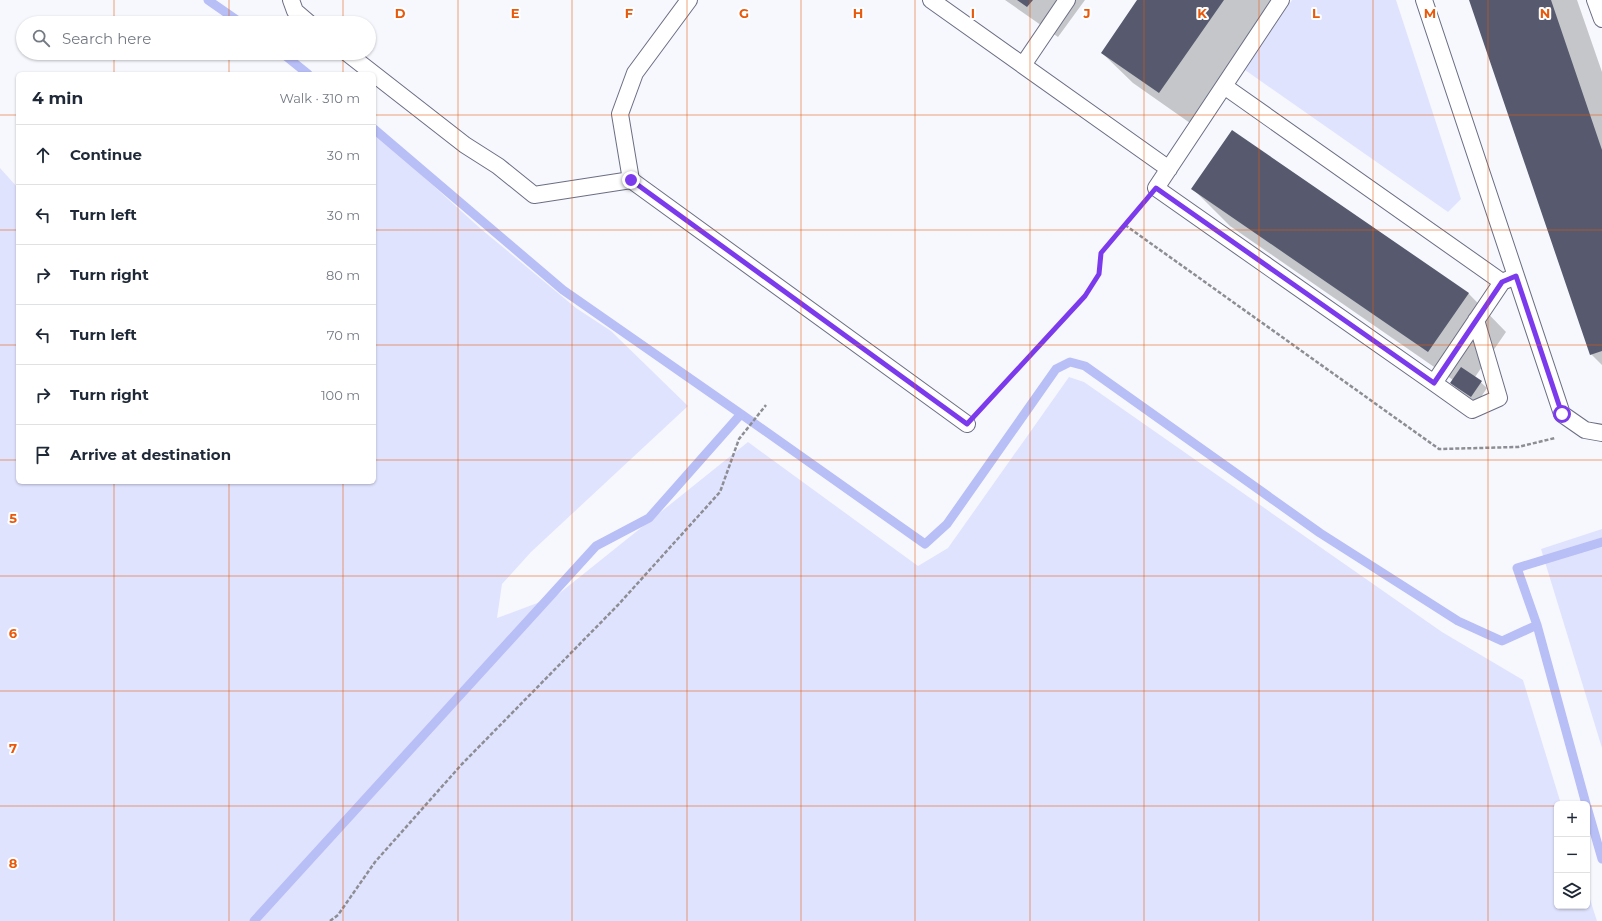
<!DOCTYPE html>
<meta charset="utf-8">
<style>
:root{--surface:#fff;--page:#f2f2f3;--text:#1f2937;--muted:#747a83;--line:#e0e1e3}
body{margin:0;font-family:Montserrat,sans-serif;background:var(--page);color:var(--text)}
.controls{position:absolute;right:12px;bottom:12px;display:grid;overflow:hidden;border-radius:6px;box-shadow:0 1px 3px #0004}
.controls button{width:36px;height:36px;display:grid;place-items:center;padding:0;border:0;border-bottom:1px solid var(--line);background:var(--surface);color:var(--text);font:20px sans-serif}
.stop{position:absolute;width:12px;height:12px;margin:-9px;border:3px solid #7c3aed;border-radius:50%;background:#fff}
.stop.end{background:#7c3aed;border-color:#fff;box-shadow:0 1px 4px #0008}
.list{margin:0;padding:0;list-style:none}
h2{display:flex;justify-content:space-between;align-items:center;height:52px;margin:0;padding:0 16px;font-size:17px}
h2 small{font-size:13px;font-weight:400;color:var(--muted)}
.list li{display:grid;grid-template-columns:26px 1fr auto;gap:12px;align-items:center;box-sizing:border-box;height:60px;padding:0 16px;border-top:1px solid var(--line)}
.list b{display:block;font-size:15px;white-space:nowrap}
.list em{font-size:13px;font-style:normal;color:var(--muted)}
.icon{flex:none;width:22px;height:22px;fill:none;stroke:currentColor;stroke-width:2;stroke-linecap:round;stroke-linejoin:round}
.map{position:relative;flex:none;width:1602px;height:921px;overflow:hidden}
.search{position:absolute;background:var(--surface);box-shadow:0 1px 3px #0004;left:16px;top:16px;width:360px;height:44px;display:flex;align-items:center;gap:10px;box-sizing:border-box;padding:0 14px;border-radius:22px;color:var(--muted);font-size:15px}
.panel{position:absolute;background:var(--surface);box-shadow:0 1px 3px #0004;left:16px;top:72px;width:360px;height:412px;border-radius:6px}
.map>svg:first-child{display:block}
</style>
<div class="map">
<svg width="1602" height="921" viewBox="0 0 1602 921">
<rect width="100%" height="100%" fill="#f7f8fd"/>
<path fill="#e0e3fe" d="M 1292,0 L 1396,0 L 1461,199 L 1448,212 L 1245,70 Z
M 374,135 L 383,140 L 481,229 L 576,308 L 611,331 L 688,406 L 531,552 L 502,584 L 497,618 L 556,596 L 748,442 L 918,566 L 948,548 L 1069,377 L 1084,382 L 1442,632 L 1523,680 L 1561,804 L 1557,804 L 1557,906 L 1587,906 L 1587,890 L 1597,921 L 0,921 L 0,168 L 18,188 L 18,482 L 374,482 Z
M 1602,529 L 1602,748 L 1541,549 Z"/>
<path fill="#0003" d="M 1005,0 L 1085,0 L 1058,37 Z
M 1138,0 L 1275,0 L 1190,123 L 1133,83 L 1102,53 Z
M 1470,0 L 1577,0 L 1602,72 L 1602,365 L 1591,354 Z
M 1232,131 L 1469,294 L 1506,332 L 1475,377 L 1487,388 L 1477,403 L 1457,389 L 1451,383 L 1453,380 L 1230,226 L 1193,189 Z"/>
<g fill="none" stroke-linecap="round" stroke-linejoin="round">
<path stroke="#b8bef6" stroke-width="9" d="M 208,0 L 241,23
M 282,53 L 308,74
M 374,129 L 563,290 L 741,414
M 1586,804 L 1537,625 L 1517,568 L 1602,542
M 1587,807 L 1602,859
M 254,921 L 596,546 L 649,518 L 741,414 L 925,544 L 947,524 L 1056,369 L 1070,362 L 1085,366 L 1320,533 L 1458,621 L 1502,641 L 1537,625"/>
</g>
<path fill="#575a6e" d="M 1017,0 L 1033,0 L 1027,7 Z
M 1137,0 L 1224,0 L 1159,93 L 1101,53 Z
M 1469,0 L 1551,0 L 1602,150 L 1602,351 L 1590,355 Z
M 1232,130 L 1469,293 L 1428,352 L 1191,189 Z
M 1461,367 L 1482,381 L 1471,397 L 1450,383 Z"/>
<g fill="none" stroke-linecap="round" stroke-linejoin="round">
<defs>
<path id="lane" d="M 291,0 L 295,11 L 309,23
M 689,0 L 635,73 L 620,114 L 631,180 L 967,424
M 931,0 L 1169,169
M 1281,0 L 1156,188 L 1434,383 L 1502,282 L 1516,276
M 1424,0 L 1562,414 L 1585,430 L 1602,433
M 1595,0 L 1602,19
M 347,53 L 465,145 L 498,166 L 534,195 L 631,180
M 1023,65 L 1067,0
M 1224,86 L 1502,282
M 1434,383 L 1472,410 L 1499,398 L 1476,320"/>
</defs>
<use href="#lane" stroke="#6b6e83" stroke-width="18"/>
<path stroke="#8d8e95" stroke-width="2.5" stroke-dasharray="4 2" stroke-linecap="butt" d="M 1125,225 L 1439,449 L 1518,447 L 1555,438
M 982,407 L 1085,296 L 1099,274 L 1101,253 L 1141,206
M 330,921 L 338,915 L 375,862 L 462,764 L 618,605 L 720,492 L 739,439 L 766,405"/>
<use href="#lane" stroke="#fff" stroke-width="16"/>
</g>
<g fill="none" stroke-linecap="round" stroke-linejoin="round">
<path stroke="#7c3aed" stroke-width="5" d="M 631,180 L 967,424 L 1085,296 L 1099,274 L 1101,253 L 1156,188 L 1434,383 L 1502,282 L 1516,276 L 1562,414"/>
</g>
<path fill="none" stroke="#e8590c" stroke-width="1" stroke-opacity="0.55" d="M 114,0 L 114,23M 229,0 L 229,23M 343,0 L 343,23M 458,0 L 458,921M 572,0 L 572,921M 687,0 L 687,921M 801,0 L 801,921M 915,0 L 915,921M 1030,0 L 1030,921M 1144,0 L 1144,921M 1259,0 L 1259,921M 1373,0 L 1373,921M 1488,0 L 1488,921M 114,53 L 114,74M 229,53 L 229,74M 343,53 L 343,74M 0,115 L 18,115M 374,115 L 1602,115M 0,230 L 18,230M 374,230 L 1602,230M 0,345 L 18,345M 374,345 L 1602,345M 0,460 L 18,460M 374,460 L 1602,460M 114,482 L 114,921M 229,482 L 229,921M 343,482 L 343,921M 0,576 L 1602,576M 0,691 L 1602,691M 0,806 L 1557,806M 1587,806 L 1602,806"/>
<g font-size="13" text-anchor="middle" font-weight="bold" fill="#e8590c" stroke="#fff" stroke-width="4" stroke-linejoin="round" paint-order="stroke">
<text x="400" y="18">D</text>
<text x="515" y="18">E</text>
<text x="629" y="18">F</text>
<text x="744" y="18">G</text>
<text x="858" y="18">H</text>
<text x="973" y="18">I</text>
<text x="1087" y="18">J</text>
<text x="1202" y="18">K</text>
<text x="1316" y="18">L</text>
<text x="1430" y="18">M</text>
<text x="1545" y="18">N</text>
<text x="13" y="523">5</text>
<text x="13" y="638">6</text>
<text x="13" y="753">7</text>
<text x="13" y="868">8</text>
</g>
</svg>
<div class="controls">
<button>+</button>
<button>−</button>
<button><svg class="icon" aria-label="layers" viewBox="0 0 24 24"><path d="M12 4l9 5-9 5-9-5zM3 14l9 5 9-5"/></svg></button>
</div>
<div class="stop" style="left:1562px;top:414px"></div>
<div class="stop end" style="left:631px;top:180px"></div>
<div class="search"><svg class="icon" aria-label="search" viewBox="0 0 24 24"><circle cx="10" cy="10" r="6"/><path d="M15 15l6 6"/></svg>Search here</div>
<section class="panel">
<h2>4 min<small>Walk · 310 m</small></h2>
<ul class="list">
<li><svg class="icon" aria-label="ahead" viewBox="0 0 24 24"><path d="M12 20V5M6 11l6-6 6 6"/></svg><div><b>Continue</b></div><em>30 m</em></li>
<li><svg class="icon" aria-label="left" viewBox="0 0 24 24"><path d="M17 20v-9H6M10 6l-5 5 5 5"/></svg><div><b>Turn left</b></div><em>30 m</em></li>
<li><svg class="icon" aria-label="right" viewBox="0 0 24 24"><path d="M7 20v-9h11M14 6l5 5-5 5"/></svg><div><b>Turn right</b></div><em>80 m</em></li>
<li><svg class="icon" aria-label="left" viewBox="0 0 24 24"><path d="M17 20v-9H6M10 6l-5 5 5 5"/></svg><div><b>Turn left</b></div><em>70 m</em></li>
<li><svg class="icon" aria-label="right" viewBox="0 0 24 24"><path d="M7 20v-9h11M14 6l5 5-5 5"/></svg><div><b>Turn right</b></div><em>100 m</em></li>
<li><svg class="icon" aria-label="arrive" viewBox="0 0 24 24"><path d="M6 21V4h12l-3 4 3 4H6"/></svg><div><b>Arrive at destination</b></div></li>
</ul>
</section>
</div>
